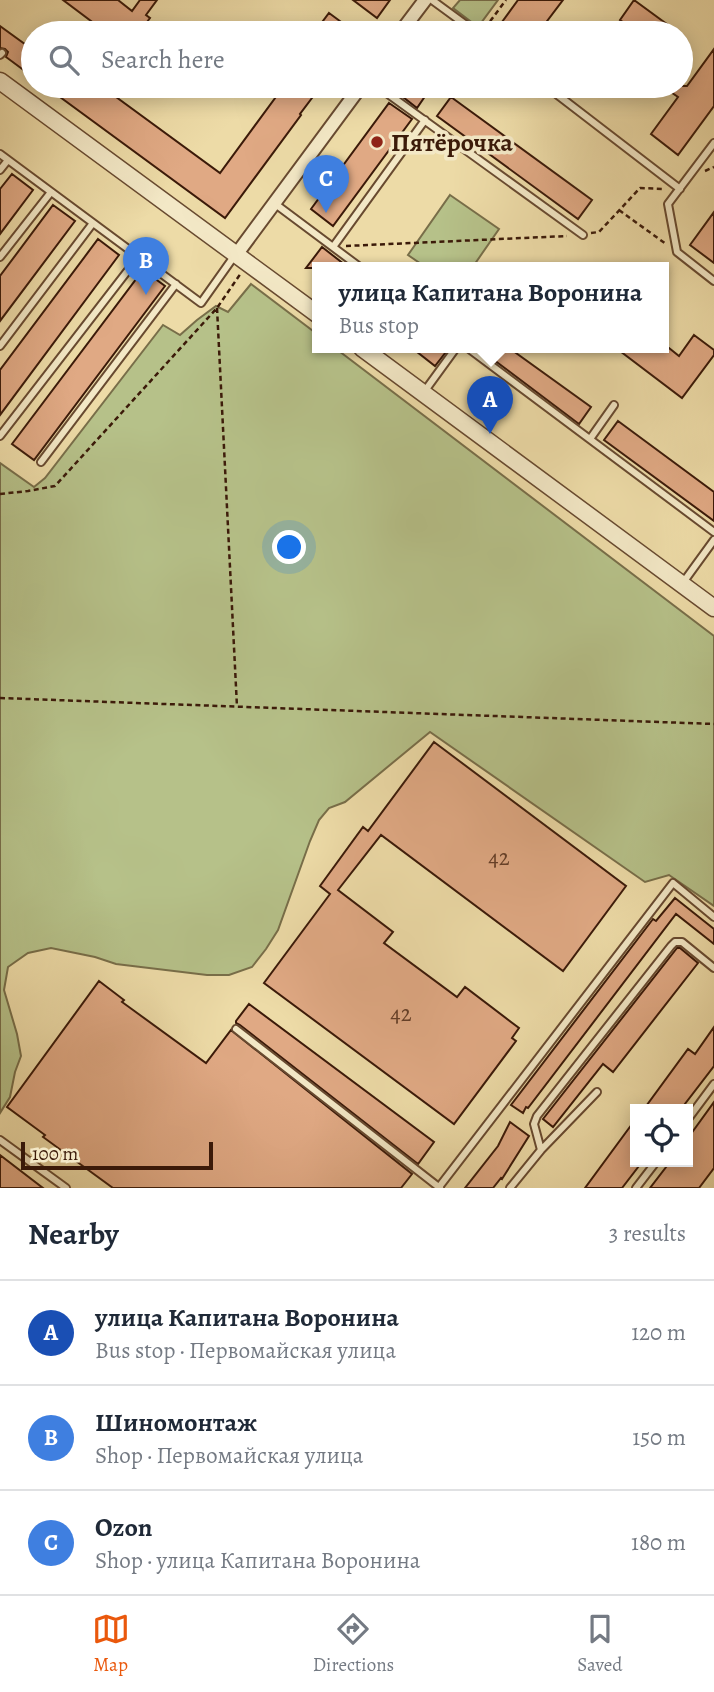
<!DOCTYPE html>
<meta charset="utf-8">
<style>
:root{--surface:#fff;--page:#f6f6f7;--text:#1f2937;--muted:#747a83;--line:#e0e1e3;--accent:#ea580c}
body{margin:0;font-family:Alegreya,serif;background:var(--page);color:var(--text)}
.controls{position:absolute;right:21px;bottom:21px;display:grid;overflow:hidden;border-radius:0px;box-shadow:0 4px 18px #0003}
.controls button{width:63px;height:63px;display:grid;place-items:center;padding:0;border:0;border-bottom:2px solid var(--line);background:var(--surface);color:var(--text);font:35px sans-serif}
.scale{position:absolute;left:21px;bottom:18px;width:192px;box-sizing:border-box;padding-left:7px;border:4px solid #3b1a09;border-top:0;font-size:19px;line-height:24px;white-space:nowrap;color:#3b1a09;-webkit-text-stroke:5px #f3e8c6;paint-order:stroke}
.you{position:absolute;left:290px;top:548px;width:24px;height:24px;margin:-18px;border:5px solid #fff;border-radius:50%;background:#1a73e8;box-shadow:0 0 0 10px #1a73e833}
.badge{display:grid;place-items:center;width:46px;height:46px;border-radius:50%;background:var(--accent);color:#fff;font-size:23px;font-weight:700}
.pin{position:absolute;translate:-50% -58px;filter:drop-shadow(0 2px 4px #0008)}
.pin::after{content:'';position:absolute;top:37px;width:24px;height:21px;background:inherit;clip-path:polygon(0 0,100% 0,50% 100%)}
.popup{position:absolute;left:312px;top:262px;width:357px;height:91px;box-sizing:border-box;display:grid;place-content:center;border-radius:0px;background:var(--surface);filter:drop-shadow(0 2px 5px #0005);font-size:23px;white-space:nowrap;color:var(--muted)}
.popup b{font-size:26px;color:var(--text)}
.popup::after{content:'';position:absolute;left:50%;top:100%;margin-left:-14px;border:14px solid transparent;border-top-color:var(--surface)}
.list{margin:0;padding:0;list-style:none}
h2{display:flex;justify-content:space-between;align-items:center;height:91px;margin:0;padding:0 28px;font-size:30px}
h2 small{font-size:23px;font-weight:400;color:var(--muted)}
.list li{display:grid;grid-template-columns:46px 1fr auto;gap:21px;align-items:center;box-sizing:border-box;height:105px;padding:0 28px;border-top:2px solid var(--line)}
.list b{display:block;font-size:26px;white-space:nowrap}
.list p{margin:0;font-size:23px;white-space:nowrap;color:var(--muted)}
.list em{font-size:23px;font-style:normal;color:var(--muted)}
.icon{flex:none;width:38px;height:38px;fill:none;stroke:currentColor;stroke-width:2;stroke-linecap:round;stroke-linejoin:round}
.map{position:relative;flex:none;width:714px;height:1188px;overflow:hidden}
.search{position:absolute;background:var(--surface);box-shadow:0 4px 18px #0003;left:21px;right:21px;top:21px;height:77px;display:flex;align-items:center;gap:18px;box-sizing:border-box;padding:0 24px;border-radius:38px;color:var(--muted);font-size:26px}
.sheet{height:406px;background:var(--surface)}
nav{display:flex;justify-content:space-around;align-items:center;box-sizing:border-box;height:98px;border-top:2px solid var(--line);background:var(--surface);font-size:19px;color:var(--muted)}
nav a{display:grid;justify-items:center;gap:4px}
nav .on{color:var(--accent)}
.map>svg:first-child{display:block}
</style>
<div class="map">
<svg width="714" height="1188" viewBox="0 0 714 1188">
<rect width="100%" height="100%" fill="#eddba7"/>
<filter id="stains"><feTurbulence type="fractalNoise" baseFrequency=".00286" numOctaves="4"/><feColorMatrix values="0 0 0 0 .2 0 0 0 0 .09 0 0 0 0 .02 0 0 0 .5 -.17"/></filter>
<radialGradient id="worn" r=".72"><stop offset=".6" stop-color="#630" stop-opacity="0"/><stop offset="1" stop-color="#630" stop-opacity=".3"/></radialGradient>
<path fill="#b6c189" stroke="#786e49" stroke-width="2" d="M 460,0 L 498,0 L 478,27 L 453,8 Z
M 450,195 L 499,229 L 472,268 L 427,268 L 408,255 Z
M 251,284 L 317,334 L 317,348 L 335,348 L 714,636 L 714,906 L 669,875 L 645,882 L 430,732 L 345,802 L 329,808 L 319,820 L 310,841 L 278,930 L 266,949 L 252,967 L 229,975 L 207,975 L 116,964 L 95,957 L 51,948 L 28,953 L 8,967 L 4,990 L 17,1034 L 21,1056 L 15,1072 L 10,1097 L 0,1113 L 0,463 L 34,487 L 45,478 L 163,325 L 180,335 L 197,320 L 216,306 L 228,312 Z"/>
<path fill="#e0a984" stroke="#3b1a09" stroke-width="2" d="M 63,0 L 118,0 L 132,11 L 140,0 L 157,0 L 146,15 L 150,18 L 144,26 L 154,33 L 107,33 Z
M 353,0 L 390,0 L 377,18 Z
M 518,0 L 563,0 L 538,33 L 517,33 L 502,22 Z
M 634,0 L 679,33 L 638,33 L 620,20 Z
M 329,13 L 356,33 L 314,33 Z
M 0,26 L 33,50 L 33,77 L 6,57 L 8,52 L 5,49 L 0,48 Z
M 714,49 L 714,106 L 678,155 L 651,134 L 678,97 L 662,86 L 687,86 Z
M 45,86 L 101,86 L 220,173 L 284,86 L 321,86 L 300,114 L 301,115 L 225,218 Z
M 411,86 L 432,86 L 417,108 L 403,97 Z
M 451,97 L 592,200 L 578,219 L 437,116 Z
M 389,103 L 412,119 L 333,226 L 311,209 Z
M 12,174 L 33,190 L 0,234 L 0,189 Z
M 53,205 L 75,221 L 0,321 L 0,276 Z
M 714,212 L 714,263 L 690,245 Z
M 98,239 L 119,255 L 0,415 L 0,370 Z
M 322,247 L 349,268 L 306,268 Z
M 143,270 L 165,286 L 34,460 L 12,444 Z
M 694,335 L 714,350 L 714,355 L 682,398 L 616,348 L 669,348 L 679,356 Z
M 412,348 L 449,348 L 435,366 Z
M 478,348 L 509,348 L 591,407 L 579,424 Z
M 618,421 L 714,492 L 714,521 L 604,440 Z
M 434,742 L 626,886 L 563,971 L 381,835 L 338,890 L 393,932 L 384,943 L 457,997 L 465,987 L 519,1028 L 512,1038 L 516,1041 L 454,1124 L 264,983 L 330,894 L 320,886 L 363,827 L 368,831 Z
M 675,898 L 714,929 L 714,944 L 676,914 L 528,1108 L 526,1107 L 523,1113 L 511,1105 L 653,919 L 656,921 Z
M 677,948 L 680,948 L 698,963 L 613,1072 L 603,1064 L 553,1127 L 543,1119 Z
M 99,981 L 124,1000 L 122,1002 L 206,1063 L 231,1030 L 412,1174 L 401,1188 L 113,1188 L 43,1137 L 45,1135 L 7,1107 Z
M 249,1004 L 434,1142 L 418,1164 L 240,1025 L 236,1023 L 236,1021 Z
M 714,1027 L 714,1066 L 681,1109 L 644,1109 L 688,1049 L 695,1054 Z
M 714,1102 L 714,1168 L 699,1188 L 650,1188 L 670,1162 L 688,1162 L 688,1138 Z
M 635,1120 L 635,1162 L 642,1162 L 622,1188 L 585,1188 Z
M 510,1122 L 529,1136 L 502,1179 L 501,1178 L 493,1188 L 465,1188 L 498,1146 Z
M 0,1155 L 43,1188 L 0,1188 Z"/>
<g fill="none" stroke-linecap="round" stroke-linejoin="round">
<defs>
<path id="service" d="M 432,0 L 477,33
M 0,55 L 2,53
M 377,86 L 583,235
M 546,86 L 680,189
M 714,143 L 668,204 L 677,252 L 714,281
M 0,154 L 201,303 L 235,255
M 0,170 L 8,160
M 274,203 L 361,268
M 333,247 L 425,120
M 0,257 L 51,192
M 0,346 L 93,223
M 468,348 L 714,532
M 424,392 L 456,348
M 0,436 L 139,256
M 590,439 L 614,405
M 41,462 L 176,284
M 682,584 L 714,540
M 236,1029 L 440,1188
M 688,1119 L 714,1084
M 0,1140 L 66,1188
M 541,1150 L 534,1124 L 537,1116 L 671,946 L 675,942 L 682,942 L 714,968
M 439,1187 L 673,883 L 714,917
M 510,1188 L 541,1150 L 597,1092
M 636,1188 L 656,1162"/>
<path id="minor" d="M 400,33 L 425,0
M 236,255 L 361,86"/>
<path id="tertiary" d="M 0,81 L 317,314
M 362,348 L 714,608"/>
</defs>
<use href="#service" stroke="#684a30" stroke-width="10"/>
<use href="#minor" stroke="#684a30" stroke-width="16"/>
<use href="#tertiary" stroke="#684a30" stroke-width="19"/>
<path stroke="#3b1a09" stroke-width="2.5" stroke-dasharray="5 3.5" stroke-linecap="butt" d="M 485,28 L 506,0
M 705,171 L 714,167
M 619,210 L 666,244
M 591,233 L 599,232 L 640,188 L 663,189
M 346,246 L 567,236
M 217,308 L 237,707
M 0,494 L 28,491 L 55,486 L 217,308 L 241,273
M 0,698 L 714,724"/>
<use href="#service" stroke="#f3e8c6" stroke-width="6"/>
<use href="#minor" stroke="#f3e8c6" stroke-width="12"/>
<use href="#tertiary" stroke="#f3e8c6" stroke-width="16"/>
</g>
<circle fill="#8f2418" stroke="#f3e8c6" stroke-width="2.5" cx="377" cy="142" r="7"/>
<g text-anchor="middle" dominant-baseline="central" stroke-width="7" stroke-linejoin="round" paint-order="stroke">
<g font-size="23" fill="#643e28">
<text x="499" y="857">42</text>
<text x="401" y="1013">42</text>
</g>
<g font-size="26" font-weight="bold" fill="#3b1a09" stroke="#f3e8c6" text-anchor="start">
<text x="391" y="142">Пятёрочка</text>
</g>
</g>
<rect width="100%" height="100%" filter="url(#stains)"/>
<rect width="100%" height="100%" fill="url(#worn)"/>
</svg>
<div class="controls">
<button><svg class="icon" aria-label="locate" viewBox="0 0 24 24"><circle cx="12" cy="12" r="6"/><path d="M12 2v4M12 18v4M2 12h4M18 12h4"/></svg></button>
</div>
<div class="scale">100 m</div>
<div class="you"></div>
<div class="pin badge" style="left:490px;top:434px;background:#1a4fb4">A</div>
<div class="popup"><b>улица Капитана Воронина</b>Bus stop</div>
<div class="pin badge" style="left:146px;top:295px;background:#3f7fe0">B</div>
<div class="pin badge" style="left:326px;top:213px;background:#3f7fe0">C</div>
<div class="search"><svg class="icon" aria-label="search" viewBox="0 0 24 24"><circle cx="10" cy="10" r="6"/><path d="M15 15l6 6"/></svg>Search here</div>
</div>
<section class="sheet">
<h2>Nearby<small>3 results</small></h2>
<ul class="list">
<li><span class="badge" style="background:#1a4fb4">A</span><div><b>улица Капитана Воронина</b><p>Bus stop · Первомайская улица</p></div><em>120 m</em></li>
<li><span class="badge" style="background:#3f7fe0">B</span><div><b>Шиномонтаж</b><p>Shop · Первомайская улица</p></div><em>150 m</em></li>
<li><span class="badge" style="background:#3f7fe0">C</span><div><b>Ozon</b><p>Shop · улица Капитана Воронина</p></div><em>180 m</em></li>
</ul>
</section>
<nav>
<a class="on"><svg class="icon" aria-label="map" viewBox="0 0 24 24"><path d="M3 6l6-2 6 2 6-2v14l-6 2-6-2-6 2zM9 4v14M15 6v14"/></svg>Map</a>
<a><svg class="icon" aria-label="directions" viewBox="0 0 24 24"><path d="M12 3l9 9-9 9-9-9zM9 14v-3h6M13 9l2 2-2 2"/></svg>Directions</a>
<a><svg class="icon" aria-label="saved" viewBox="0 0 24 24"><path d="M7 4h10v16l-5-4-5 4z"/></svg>Saved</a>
</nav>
